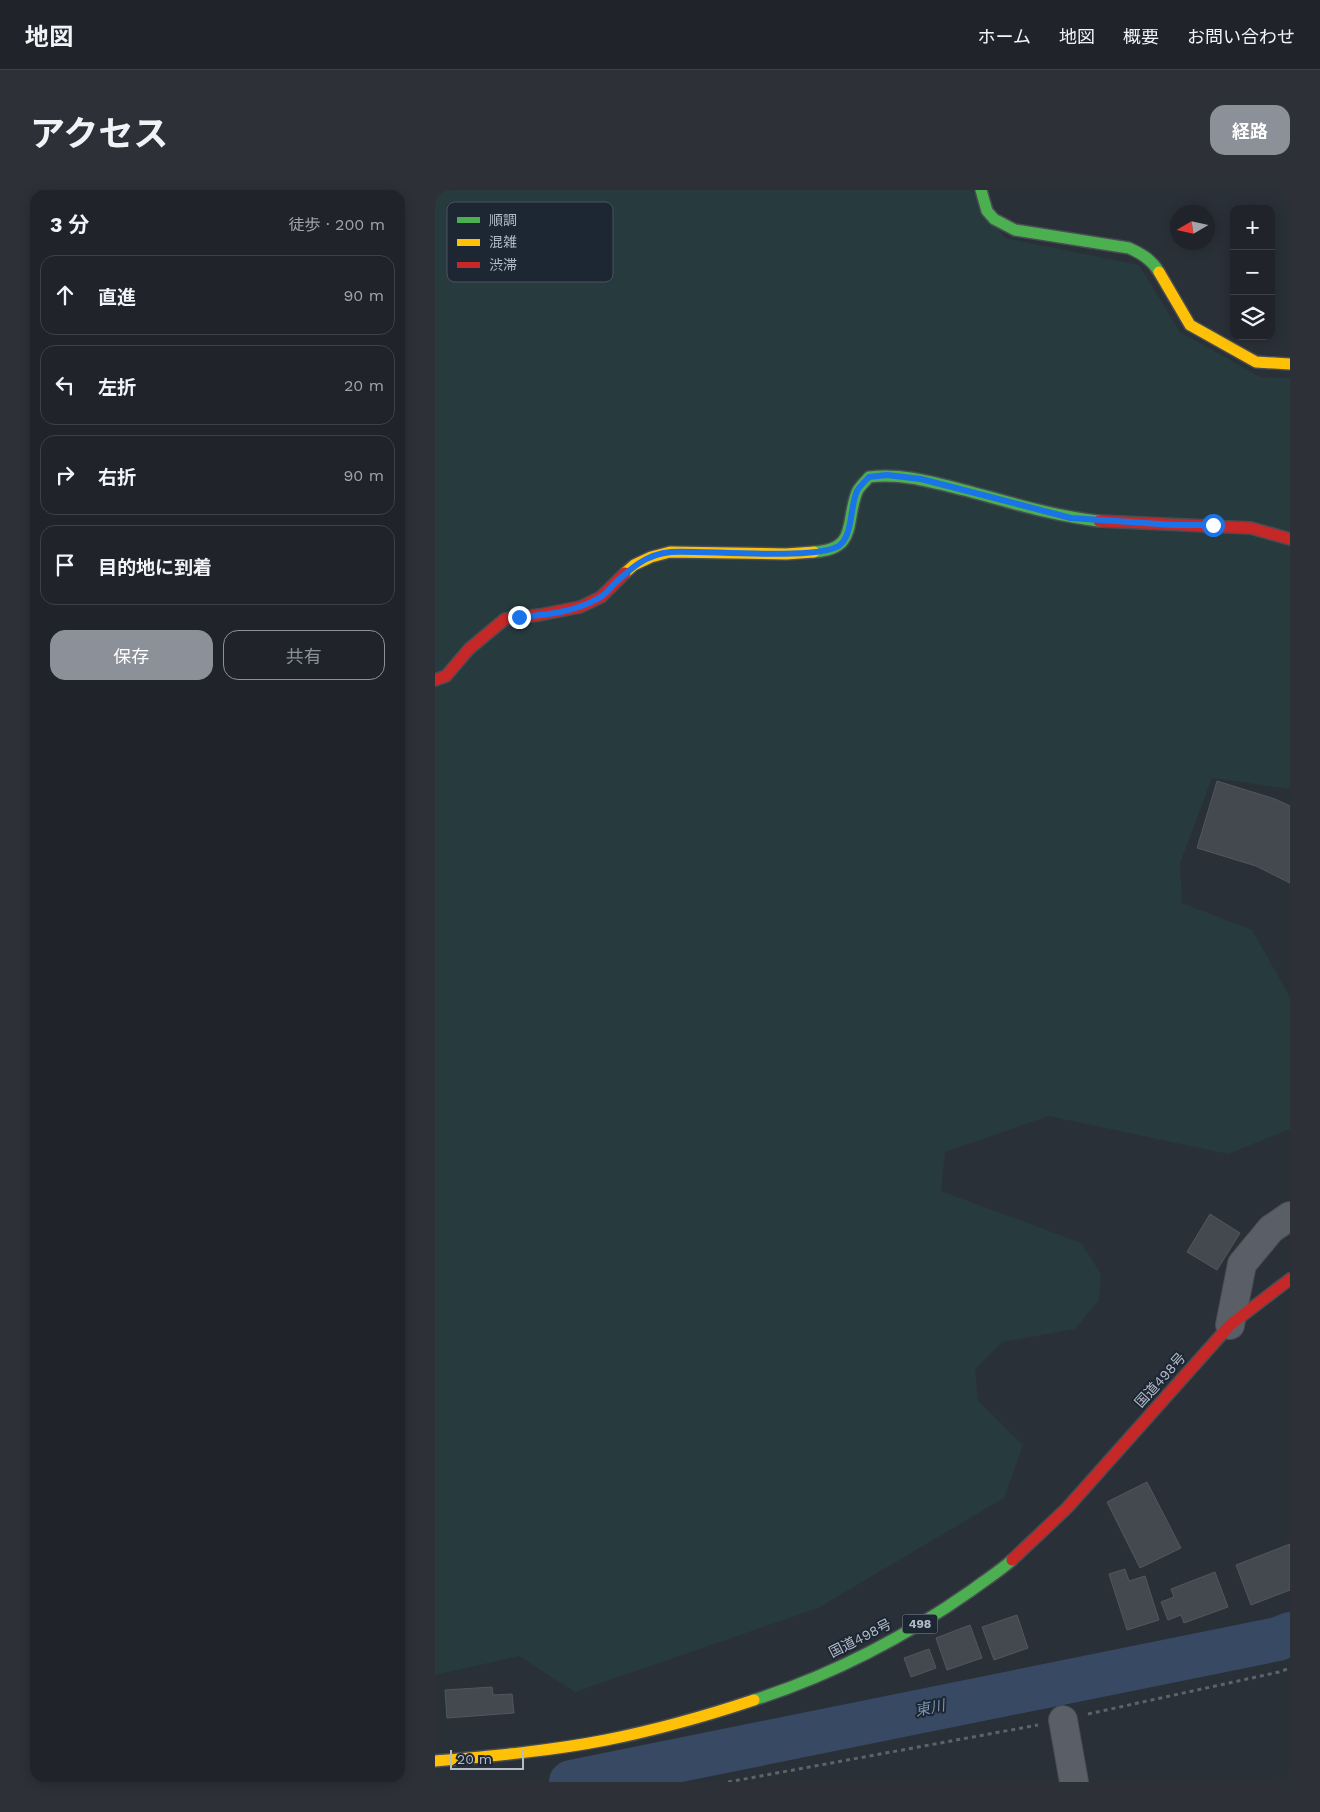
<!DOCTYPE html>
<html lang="ja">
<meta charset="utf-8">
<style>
:root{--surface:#20242a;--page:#2d3036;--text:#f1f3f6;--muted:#a2a4a8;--line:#3d4147;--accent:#8c9099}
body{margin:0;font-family:"Work Sans","Noto Sans JP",sans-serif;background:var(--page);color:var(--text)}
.controls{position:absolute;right:15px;top:15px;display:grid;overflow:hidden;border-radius:10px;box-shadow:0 2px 12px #0003}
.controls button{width:45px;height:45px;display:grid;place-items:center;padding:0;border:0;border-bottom:1px solid var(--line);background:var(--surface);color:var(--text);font:25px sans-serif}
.compass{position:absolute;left:735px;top:15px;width:45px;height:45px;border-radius:50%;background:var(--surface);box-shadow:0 2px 12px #0003;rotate:261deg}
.scale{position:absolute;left:15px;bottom:12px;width:74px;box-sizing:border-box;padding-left:5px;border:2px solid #b4bcc9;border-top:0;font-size:14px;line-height:18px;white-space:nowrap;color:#b4bcc9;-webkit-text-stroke:4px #1d2633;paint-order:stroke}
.stop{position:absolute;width:15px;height:15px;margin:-11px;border:4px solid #1a73e8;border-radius:50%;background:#fff}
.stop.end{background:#1a73e8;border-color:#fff;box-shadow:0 1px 5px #0008}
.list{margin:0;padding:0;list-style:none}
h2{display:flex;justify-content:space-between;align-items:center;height:65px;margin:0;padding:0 20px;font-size:21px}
h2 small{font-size:16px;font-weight:400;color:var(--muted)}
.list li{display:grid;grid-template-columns:32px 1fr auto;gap:15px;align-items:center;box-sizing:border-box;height:80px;margin:0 10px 10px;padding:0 10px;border:1px solid var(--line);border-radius:15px}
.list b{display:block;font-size:19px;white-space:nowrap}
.list em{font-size:16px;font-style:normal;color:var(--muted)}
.actions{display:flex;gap:10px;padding:15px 20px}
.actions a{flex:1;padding:11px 0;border:1px solid var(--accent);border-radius:15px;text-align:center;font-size:18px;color:var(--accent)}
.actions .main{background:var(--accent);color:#fff}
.icon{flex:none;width:28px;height:28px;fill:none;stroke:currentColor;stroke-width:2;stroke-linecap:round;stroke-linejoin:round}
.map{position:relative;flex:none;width:855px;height:1592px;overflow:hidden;border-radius:15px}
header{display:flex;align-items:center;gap:30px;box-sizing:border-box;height:70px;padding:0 25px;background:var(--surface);border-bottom:1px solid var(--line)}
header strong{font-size:24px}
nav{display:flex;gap:28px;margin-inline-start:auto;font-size:18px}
.intro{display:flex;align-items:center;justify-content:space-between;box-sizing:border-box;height:120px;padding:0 30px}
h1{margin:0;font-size:35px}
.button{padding:12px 22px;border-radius:15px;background:var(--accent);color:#fff;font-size:18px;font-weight:700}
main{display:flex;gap:30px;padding:0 30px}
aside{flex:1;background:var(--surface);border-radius:15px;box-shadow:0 2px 12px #0003}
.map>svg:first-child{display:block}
</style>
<header>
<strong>地図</strong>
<nav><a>ホーム</a><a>地図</a><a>概要</a><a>お問い合わせ</a></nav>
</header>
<div class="intro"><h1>アクセス</h1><a class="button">経路</a></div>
<main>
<aside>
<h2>3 分<small>徒歩 · 200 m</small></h2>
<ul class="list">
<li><svg class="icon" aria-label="ahead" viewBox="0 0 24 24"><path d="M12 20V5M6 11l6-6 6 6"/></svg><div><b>直進</b></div><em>90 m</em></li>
<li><svg class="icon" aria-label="left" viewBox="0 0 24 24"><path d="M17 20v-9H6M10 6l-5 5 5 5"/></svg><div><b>左折</b></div><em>20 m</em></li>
<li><svg class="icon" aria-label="right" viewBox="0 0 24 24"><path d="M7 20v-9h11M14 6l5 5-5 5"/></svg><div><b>右折</b></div><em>90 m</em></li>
<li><svg class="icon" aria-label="arrive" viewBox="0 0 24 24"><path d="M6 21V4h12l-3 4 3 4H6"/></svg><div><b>目的地に到着</b></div></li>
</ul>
<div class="actions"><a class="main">保存</a><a>共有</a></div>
</aside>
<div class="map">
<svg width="855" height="1592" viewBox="0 0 855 1592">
<rect width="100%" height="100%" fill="#2a3038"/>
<path fill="#273a3e" d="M 0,0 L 536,0 L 570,48 L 704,75 L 745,142 L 825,187 L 855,188 L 855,599 L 777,588 L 745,673 L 747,713 L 817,740 L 855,807 L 855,939 L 793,964 L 614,926 L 510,962 L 506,1001 L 646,1053 L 666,1084 L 664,1110 L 640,1139 L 567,1152 L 540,1179 L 543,1211 L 588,1255 L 569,1308 L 383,1418 L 140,1502 L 84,1466 L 0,1485 Z"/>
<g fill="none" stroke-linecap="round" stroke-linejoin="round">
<path stroke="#384963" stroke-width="44" d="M 136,1592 L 843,1449 L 855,1444"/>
</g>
<path fill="#444950" stroke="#52575f" d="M 782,591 L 840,609 L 855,616 L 855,693 L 821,676 L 762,658 Z
M 775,1024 L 805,1043 L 782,1080 L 752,1062 Z
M 712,1292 L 746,1358 L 705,1378 L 672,1312 Z
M 855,1354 L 855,1400 L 816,1415 L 801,1375 Z
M 690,1379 L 694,1391 L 710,1386 L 724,1430 L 692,1440 L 674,1384 Z
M 780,1382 L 793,1417 L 749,1433 L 746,1425 L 733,1430 L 726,1412 L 739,1407 L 736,1399 Z
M 582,1425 L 593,1458 L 559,1470 L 547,1437 Z
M 535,1435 L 547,1468 L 512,1480 L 501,1448 Z
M 494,1459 L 501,1478 L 476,1487 L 469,1468 Z
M 57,1497 L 58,1505 L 77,1504 L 79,1523 L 12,1528 L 10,1500 Z"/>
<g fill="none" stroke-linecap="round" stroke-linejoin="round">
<defs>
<path id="street" d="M 795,1135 L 807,1074 L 836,1039 L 855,1026
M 628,1530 L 639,1592"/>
<path id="fast" d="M 546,0 L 552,21 L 559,29 L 580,40 L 694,58 C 707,64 717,70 724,82
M 379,362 C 423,359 410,333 422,302 C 424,297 430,292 434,287 C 467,283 497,292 529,300 C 574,312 618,326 664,331
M 319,1510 C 397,1485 470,1447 537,1400 C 550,1390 565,1381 577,1370"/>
<path id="slow" d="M 724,82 L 755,135 L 821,172 L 855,174
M 190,383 L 199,375 L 216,367 L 235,362 L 351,364 L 379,362
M 0,1571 C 57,1566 115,1561 171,1550 C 221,1540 271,1526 319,1510"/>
<path id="jam" d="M 664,331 L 816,338 L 855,349
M 0,490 L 11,486 L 34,459 L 70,429 L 104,425 L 145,417 L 166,407 L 190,383
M 577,1370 L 632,1318 L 795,1135 L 855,1089"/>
</defs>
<use href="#street" stroke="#484c53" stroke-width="30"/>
<use href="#fast" stroke="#484c53" stroke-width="14"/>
<use href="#slow" stroke="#484c53" stroke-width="14"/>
<use href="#jam" stroke="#484c53" stroke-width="14"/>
<path stroke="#5d636a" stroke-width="3" stroke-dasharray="4 4" stroke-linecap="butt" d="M 653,1524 L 844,1482 L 855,1478
M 293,1592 L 603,1535"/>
<use href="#street" stroke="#5a5e66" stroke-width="28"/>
<use href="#fast" stroke="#4caf50" stroke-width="11"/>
<use href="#slow" stroke="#ffc107" stroke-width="11"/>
<use href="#jam" stroke="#c62828" stroke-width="11"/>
</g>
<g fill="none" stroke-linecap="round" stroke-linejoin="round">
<path stroke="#1a73e8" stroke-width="6" d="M 84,427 C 111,425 140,422 164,408 C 170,405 174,400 178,395 C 195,379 211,364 236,362 C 267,360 386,371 405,355 C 418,344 415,316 422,301 C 425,296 430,291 434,287 L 452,285 L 486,289 L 636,328 L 739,335 L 778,335"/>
</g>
<g text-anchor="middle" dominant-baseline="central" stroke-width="4" stroke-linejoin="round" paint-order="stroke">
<rect fill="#1d2633" stroke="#878f9c" stroke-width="1" x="467.5" y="1424.5" width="35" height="19" rx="4"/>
<g font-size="12" font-weight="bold" fill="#b4bcc9">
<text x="485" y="1434">498</text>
</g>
<g font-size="14" fill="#b4bcc9" stroke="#1d2633">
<text transform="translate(725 1190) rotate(-48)">国道498号</text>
<text transform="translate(425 1448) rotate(-27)">国道498号</text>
</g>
<g font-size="15" font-style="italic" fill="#7c92b1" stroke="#1d2633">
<text transform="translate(495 1518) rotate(-12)">東川</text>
</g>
</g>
<rect x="12" y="12" width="166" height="80" rx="8" fill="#1d2633" stroke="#4a5360" stroke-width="1"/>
<rect x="22" y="27" width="23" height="6" fill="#4caf50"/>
<rect x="22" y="49" width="23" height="7" fill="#ffc107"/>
<rect x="22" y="72" width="23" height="6" fill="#c62828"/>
<g font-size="14" fill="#b4bcc9">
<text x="54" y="35">順調</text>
<text x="54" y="57">混雑</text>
<text x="54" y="80">渋滞</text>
</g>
</svg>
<div class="controls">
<button>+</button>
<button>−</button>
<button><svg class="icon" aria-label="layers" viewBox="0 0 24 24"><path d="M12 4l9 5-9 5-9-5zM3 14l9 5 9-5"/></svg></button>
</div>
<svg class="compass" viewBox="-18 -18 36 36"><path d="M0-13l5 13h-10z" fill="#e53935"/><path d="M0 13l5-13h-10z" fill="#a2a4a8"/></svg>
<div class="scale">20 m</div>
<div class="stop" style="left:778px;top:335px"></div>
<div class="stop end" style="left:84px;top:427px"></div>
</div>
</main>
